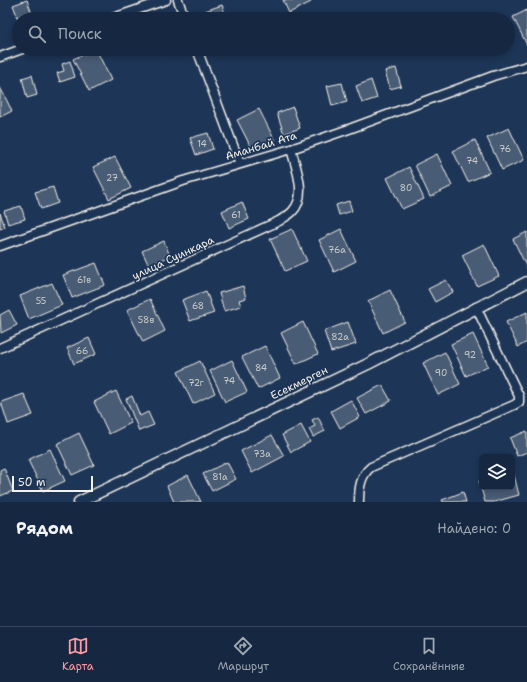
<!DOCTYPE html>
<html lang="ru">
<meta charset="utf-8">
<style>
:root{--surface:#162841;--page:#23344c;--text:#f1f3f6;--muted:#9ea6b1;--line:#35445a;--accent:#ff9aa2}
body{margin:0;font-family:"Shantell Sans",sans-serif;background:var(--page);color:var(--text)}
.controls{position:absolute;right:12px;bottom:12px;display:grid;overflow:hidden;border-radius:6px;box-shadow:0 2px 6px #0003}
.controls button{width:36px;height:36px;display:grid;place-items:center;padding:0;border:0;border-bottom:1px solid var(--line);background:var(--surface);color:var(--text);font:20px sans-serif}
.scale{position:absolute;left:12px;bottom:10px;width:81px;box-sizing:border-box;padding-left:4px;border:2px solid #f4f1e8;border-top:0;font-size:11px;line-height:14px;white-space:nowrap;color:#f4f1e8;-webkit-text-stroke:3px #1d3557;paint-order:stroke}
.list{margin:0;padding:0;list-style:none}
h2{display:flex;justify-content:space-between;align-items:center;height:52px;margin:0;padding:0 16px;font-size:17px}
h2 small{font-size:13px;font-weight:400;color:var(--muted)}
.icon{flex:none;width:22px;height:22px;fill:none;stroke:currentColor;stroke-width:2;stroke-linecap:round;stroke-linejoin:round}
.map{position:relative;flex:none;width:527px;height:502px;overflow:hidden}
.search{position:absolute;background:var(--surface);box-shadow:0 2px 6px #0003;left:12px;right:12px;top:12px;height:44px;display:flex;align-items:center;gap:10px;box-sizing:border-box;padding:0 14px;border-radius:22px;color:var(--muted);font-size:15px}
.sheet{height:124px;background:var(--surface)}
nav{display:flex;justify-content:space-around;align-items:center;box-sizing:border-box;height:56px;border-top:1px solid var(--line);background:var(--surface);font-size:11px;color:var(--muted)}
nav a{display:grid;justify-items:center;gap:2px}
nav .on{color:var(--accent)}
.map>svg:first-child{display:block}
</style>
<div class="map">
<svg width="527" height="502" viewBox="0 0 527 502">
<rect width="100%" height="100%" fill="#1d3557"/>
<filter id="ink" filterUnits="userSpaceOnUse"><feTurbulence type="fractalNoise" baseFrequency=".025" numOctaves="2"/><feDisplacementMap in="SourceGraphic" scale="8" xChannelSelector="R" yChannelSelector="G"/><feConvolveMatrix kernelMatrix="1 2 1 2 8 2 1 2 1" color-interpolation-filters="sRGB"/></filter>
<g filter="url(#ink)">
<path fill="#485b74" stroke="#f4f1e8" d="M 27,0 L 33,17 L 19,19 L 19,21 L 13,5 Z
M 283,0 L 310,0 L 311,2 L 289,13 Z
M 222,5 L 227,19 L 208,19 L 205,11 Z
M 527,10 L 527,45 L 513,17 Z
M 96,49 L 111,80 L 89,91 L 73,59 Z
M 163,49 L 180,49 L 165,55 Z
M 70,61 L 75,77 L 60,82 L 57,73 L 64,71 L 62,64 Z
M 396,68 L 401,86 L 390,89 L 385,71 Z
M 32,75 L 37,95 L 27,98 L 22,78 Z
M 371,80 L 377,98 L 362,103 L 356,86 Z
M 342,83 L 347,102 L 332,106 L 327,86 Z
M 0,87 L 12,111 L 0,117 Z
M 293,107 L 300,128 L 284,134 L 277,113 Z
M 259,109 L 275,141 L 253,151 L 237,120 Z
M 509,128 L 524,160 L 502,170 L 487,138 Z
M 208,133 L 213,149 L 196,155 L 190,138 Z
M 475,140 L 490,172 L 468,182 L 453,151 Z
M 437,154 L 452,186 L 430,197 L 415,165 Z
M 115,157 L 131,188 L 109,199 L 93,167 Z
M 409,167 L 424,199 L 402,209 L 387,178 Z
M 53,187 L 58,203 L 41,209 L 35,192 Z
M 349,201 L 352,211 L 339,215 L 336,205 Z
M 242,202 L 249,219 L 229,228 L 222,211 Z
M 21,206 L 25,219 L 8,224 L 4,211 Z
M 0,213 L 5,227 L 0,229 Z
M 292,229 L 307,261 L 285,271 L 270,239 Z
M 341,229 L 356,261 L 334,272 L 319,240 Z
M 527,232 L 527,268 L 513,239 Z
M 164,241 L 170,256 L 149,266 L 142,251 Z
M 484,244 L 499,276 L 477,286 L 462,255 Z
M 96,263 L 105,285 L 72,298 L 63,275 Z
M 446,280 L 453,292 L 435,302 L 428,289 Z
M 52,283 L 62,305 L 29,319 L 20,296 Z
M 243,286 L 246,298 L 239,300 L 241,306 L 224,311 L 219,293 Z
M 390,290 L 405,322 L 383,333 L 368,301 Z
M 206,291 L 214,313 L 190,321 L 182,300 Z
M 150,299 L 165,331 L 143,342 L 127,310 Z
M 9,310 L 17,325 L 1,333 L 0,315 Z
M 527,312 L 527,342 L 518,347 L 506,322 Z
M 303,322 L 318,354 L 296,364 L 281,333 Z
M 348,322 L 356,344 L 331,352 L 324,331 Z
M 473,334 L 488,366 L 466,376 L 451,344 Z
M 89,338 L 96,354 L 74,364 L 67,348 Z
M 265,346 L 280,378 L 258,389 L 242,357 Z
M 445,352 L 460,384 L 438,395 L 423,363 Z
M 232,360 L 247,392 L 225,402 L 210,371 Z
M 200,361 L 215,393 L 193,404 L 178,372 Z
M 382,385 L 391,401 L 366,414 L 357,398 Z
M 116,391 L 131,423 L 109,434 L 94,402 Z
M 24,394 L 33,415 L 8,424 L 1,402 Z
M 132,396 L 140,416 L 148,412 L 154,425 L 139,431 L 126,399 Z
M 351,400 L 360,417 L 340,428 L 331,411 Z
M 318,417 L 325,431 L 313,437 L 309,429 L 315,426 L 312,420 Z
M 301,425 L 310,442 L 291,452 L 282,435 Z
M 527,431 L 527,452 L 517,456 L 510,438 Z
M 79,433 L 94,465 L 72,475 L 57,444 Z
M 272,435 L 284,456 L 252,473 L 241,451 Z
M 50,449 L 65,481 L 43,491 L 28,460 Z
M 227,462 L 236,479 L 212,491 L 203,474 Z
M 4,468 L 13,491 L 0,496 L 0,470 Z
M 513,471 L 519,495 L 494,502 L 485,502 L 479,481 L 482,480 L 482,487 L 512,487 Z
M 188,475 L 201,502 L 174,502 L 167,486 Z
M 463,492 L 466,502 L 443,502 L 442,500 Z"/>
<g fill="none" stroke-linecap="round" stroke-linejoin="round">
<defs>
<path id="minor" d="M 178,0 L 185,19
M 110,19 L 166,0
M 197,49 L 240,164
M 0,57 L 22,49
M 0,246 L 183,181 L 291,149 L 349,129 L 493,76 L 527,66
M 0,348 L 279,221 C 283,218 288,216 292,212 C 308,196 296,168 291,149
M 359,502 C 359,489 360,476 371,467 L 514,405 L 519,402 L 519,396 L 476,307"/>
<path id="tertiary" d="M 79,502 L 368,364 L 527,282"/>
</defs>
<use href="#minor" stroke="#f4f1e8" stroke-width="11"/>
<use href="#tertiary" stroke="#f4f1e8" stroke-width="13"/>
<use href="#minor" stroke="#1d3557" stroke-width="8"/>
<use href="#tertiary" stroke="#1d3557" stroke-width="10"/>
</g>
</g>
<g text-anchor="middle" dominant-baseline="central" stroke-width="3.5" stroke-linejoin="round" paint-order="stroke">
<g font-size="9" fill="#c9cccb">
<text x="202" y="144">14</text>
<text x="505" y="149">76</text>
<text x="472" y="161">74</text>
<text x="112" y="178">27</text>
<text x="406" y="188">80</text>
<text x="236" y="215">61</text>
<text x="337" y="250">76а</text>
<text x="84" y="280">61в</text>
<text x="41" y="301">55</text>
<text x="198" y="306">68</text>
<text x="146" y="320">58в</text>
<text x="340" y="337">82а</text>
<text x="82" y="351">66</text>
<text x="470" y="355">92</text>
<text x="261" y="368">84</text>
<text x="441" y="373">90</text>
<text x="229" y="381">74</text>
<text x="196" y="383">72г</text>
<text x="262" y="454">73а</text>
<text x="220" y="477">81а</text>
</g>
<g font-size="11" fill="#f4f1e8" stroke="#1d3557">
<text transform="translate(261 146) rotate(-17)">Аманбай Ата</text>
<text transform="translate(173 258) rotate(-25)">улица Суинкара</text>
<text transform="translate(299 383) rotate(-26)">Eсекмерген</text>
</g>
</g>
</svg>
<div class="controls">
<button><svg class="icon" aria-label="layers" viewBox="0 0 24 24"><path d="M12 4l9 5-9 5-9-5zM3 14l9 5 9-5"/></svg></button>
</div>
<div class="scale">50 m</div>
<div class="search"><svg class="icon" aria-label="search" viewBox="0 0 24 24"><circle cx="10" cy="10" r="6"/><path d="M15 15l6 6"/></svg>Поиск</div>
</div>
<section class="sheet">
<h2>Рядом<small>Найдено: 0</small></h2>
<ul class="list">
</ul>
</section>
<nav>
<a class="on"><svg class="icon" aria-label="map" viewBox="0 0 24 24"><path d="M3 6l6-2 6 2 6-2v14l-6 2-6-2-6 2zM9 4v14M15 6v14"/></svg>Карта</a>
<a><svg class="icon" aria-label="directions" viewBox="0 0 24 24"><path d="M12 3l9 9-9 9-9-9zM9 14v-3h6M13 9l2 2-2 2"/></svg>Маршрут</a>
<a><svg class="icon" aria-label="saved" viewBox="0 0 24 24"><path d="M7 4h10v16l-5-4-5 4z"/></svg>Сохранённые</a>
</nav>
